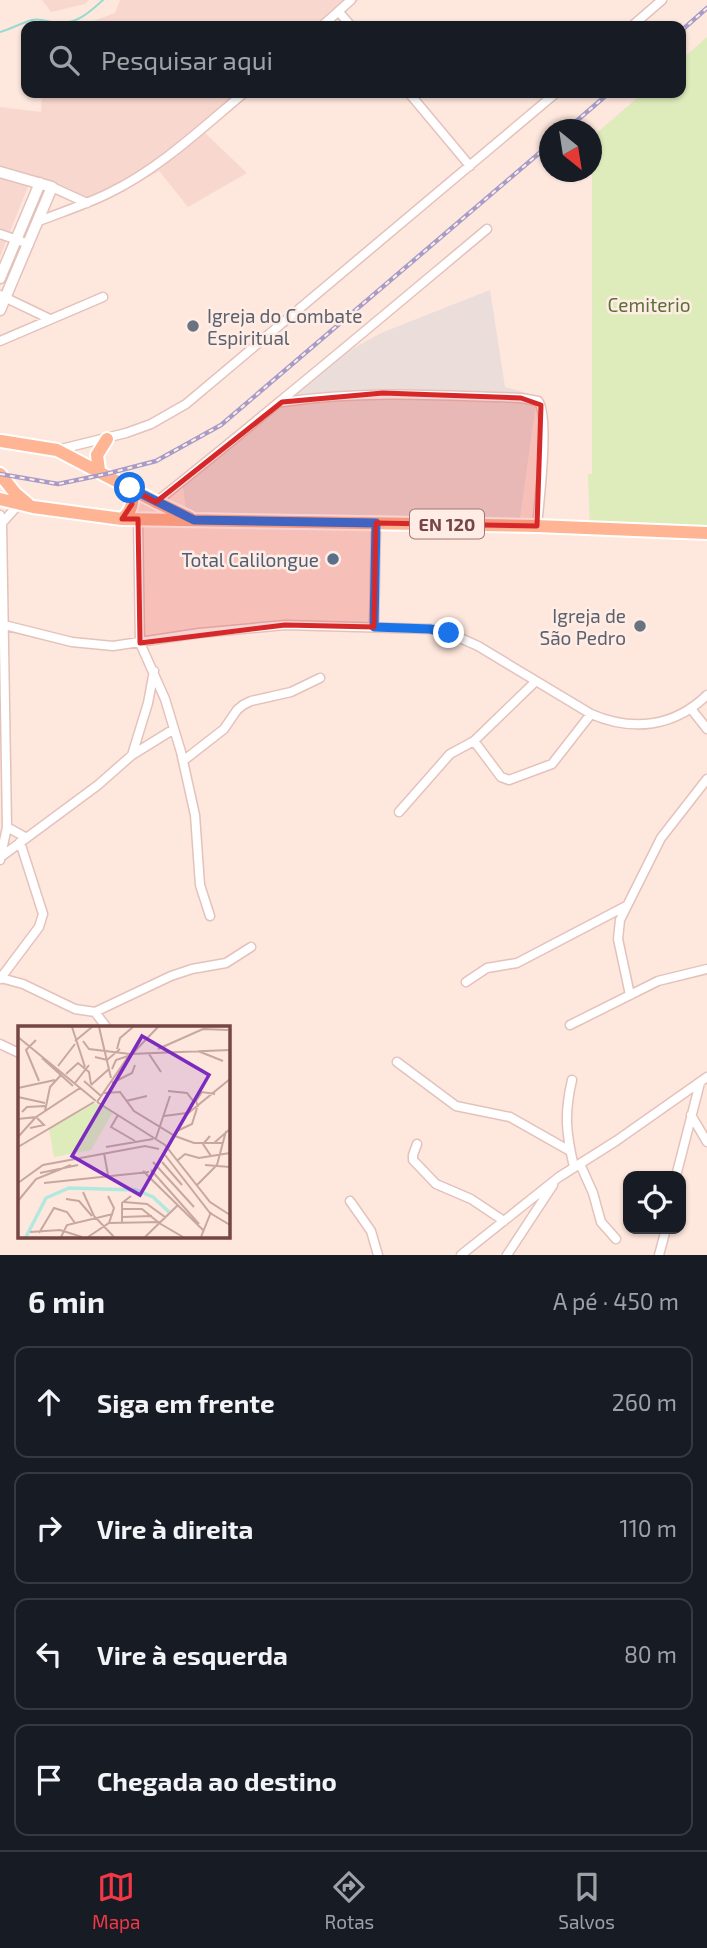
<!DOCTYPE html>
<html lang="pt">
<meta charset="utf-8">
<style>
:root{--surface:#171b24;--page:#20242c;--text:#f1f3f6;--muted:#9ea1a6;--line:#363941;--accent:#f33747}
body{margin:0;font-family:"Exo 2",sans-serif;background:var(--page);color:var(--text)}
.controls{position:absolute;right:21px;bottom:21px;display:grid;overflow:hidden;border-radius:14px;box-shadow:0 2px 5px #0004}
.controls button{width:63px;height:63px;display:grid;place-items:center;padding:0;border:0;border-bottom:2px solid var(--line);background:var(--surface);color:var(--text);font:35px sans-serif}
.compass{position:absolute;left:539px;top:119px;width:63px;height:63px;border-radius:50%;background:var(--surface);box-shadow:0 2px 5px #0004;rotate:150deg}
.stop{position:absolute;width:21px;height:21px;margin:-16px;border:5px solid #1a73e8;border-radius:50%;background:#fff}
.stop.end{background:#1a73e8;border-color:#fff;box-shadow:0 2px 7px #0008}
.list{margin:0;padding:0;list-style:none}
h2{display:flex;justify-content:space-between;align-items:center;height:91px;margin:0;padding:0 28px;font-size:30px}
h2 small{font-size:23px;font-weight:400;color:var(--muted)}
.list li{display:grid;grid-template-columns:46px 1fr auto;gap:21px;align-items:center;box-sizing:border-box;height:112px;margin:0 14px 14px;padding:0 14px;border:2px solid var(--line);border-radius:14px}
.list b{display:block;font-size:26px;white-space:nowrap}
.list em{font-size:23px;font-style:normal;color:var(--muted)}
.icon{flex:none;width:38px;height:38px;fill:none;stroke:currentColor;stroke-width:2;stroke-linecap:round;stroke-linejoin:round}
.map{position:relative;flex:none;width:707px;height:1255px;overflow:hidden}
.search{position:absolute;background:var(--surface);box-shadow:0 2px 5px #0004;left:21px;right:21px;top:21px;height:77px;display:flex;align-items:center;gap:18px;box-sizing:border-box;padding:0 24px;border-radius:14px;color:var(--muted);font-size:26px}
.sheet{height:595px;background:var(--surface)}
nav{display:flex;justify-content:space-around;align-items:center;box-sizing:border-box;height:98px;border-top:2px solid var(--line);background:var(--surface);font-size:19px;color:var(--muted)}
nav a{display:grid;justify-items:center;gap:4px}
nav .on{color:var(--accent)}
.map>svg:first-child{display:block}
</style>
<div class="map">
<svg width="707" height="1255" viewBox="0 0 707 1255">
<rect width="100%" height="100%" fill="#fee7dd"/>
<path fill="#f8d8ce" d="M 42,0 L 89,0 L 85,4 L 51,12 Z
M 120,0 L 359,0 L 328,26 L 80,26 L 115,13 Z
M 42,93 L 251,93 L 205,133 L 247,173 L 188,207 L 159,171 L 107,200 L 84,207 L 29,184 L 0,257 L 0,107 L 41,112 Z"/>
<path fill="#ebddda" d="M 490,290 L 505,387 L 537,396 L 520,518 L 186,512 L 183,486 L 347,352 L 381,333 Z"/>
<path fill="#deecbb" d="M 707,37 L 707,532 L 590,528 L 588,474 L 592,474 L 592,137 L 643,93 L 681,93 L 681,60 Z"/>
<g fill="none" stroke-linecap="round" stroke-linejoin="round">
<path stroke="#96dbd0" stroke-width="2" d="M 0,32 C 11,29 21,23 32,20 C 42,18 50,23 60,23 C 77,24 91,11 103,0"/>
<defs>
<path id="minor" d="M 339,12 L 351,26
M 322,26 L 351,0
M 632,26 L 662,0
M 409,93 L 470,166
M 52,187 L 87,203
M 39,221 C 62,212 87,204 109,193 C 159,169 202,128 244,93
M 0,234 L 29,244
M 0,295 L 50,319
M 0,341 L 103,297
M 283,402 C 362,390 441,395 521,398 L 538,401 C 550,414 539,504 537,526
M 57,450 L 126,433 L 151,424 L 186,404 L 556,93
M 156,502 C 268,413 377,321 487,229
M 0,515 L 2,523 L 7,827 L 0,860
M 138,519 L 140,643 L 165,699 L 181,752 L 195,815 L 200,885 L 210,916
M 2,523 L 19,504
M 0,624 L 72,642 L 113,646 L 199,633 L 285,625 L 430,629 L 449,633 L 478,646 L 591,714 C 633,732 674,727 707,695
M 374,627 L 376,523
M 692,710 L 707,729
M 474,741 L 501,777 L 509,780 L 552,764 L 591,714
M 132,755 L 148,703 L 154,671
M 183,761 L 224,729 L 237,710 L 243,705 L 251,701 L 291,692 L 320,678
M 399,812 L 450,754 L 474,741 L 536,681
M 7,827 L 25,837
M 2,856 L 98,785 L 132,755 L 174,729
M 1,978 L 23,984 L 75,1009 L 95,1012 L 171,976 L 192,969 L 226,963 L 251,947
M 0,979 L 39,927 L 43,914 L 20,842
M 466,982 L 487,968 L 517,963 L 626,906
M 630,995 L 618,939 L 620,920 L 661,838 L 707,779
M 95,1012 L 107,1028
M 570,1025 L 658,981 L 707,969
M 0,1044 L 19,1053
M 397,1062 L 456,1106 L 510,1117 L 570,1151
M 572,1080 C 564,1114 566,1133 574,1167
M 691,1115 L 707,1142
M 417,1144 L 413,1155 L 413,1160 L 436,1184 L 471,1199 L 504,1221
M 580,1164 L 593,1193 L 601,1222 L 616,1239
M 676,1176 L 700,1083
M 350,1201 L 371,1231 L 378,1255
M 461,1255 L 559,1177 L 616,1141 L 707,1077
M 507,1255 L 553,1185
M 659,1255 L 666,1229"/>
<path id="tertiary" d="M 0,172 L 52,187 L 0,310
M 0,278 L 40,183"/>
<path id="primary" d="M 1,441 L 57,450 L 156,502 L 190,518
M 99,470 L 97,455 L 107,439
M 0,474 L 15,493 L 28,504
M 0,499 L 33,507 L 122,519 L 537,526 L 707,533
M 122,519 C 133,510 134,501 130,488"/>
</defs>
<use href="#minor" stroke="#e4c2bc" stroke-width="11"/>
<use href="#tertiary" stroke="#e4c2bc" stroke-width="13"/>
<use href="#primary" stroke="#fff" stroke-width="16"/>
<use href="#minor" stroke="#fff" stroke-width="8"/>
<use href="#tertiary" stroke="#fff" stroke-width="10"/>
<use href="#primary" stroke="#ffb593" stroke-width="12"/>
<defs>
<path id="rail" d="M 681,31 L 707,8
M 566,130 L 609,93
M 0,474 L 58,484 L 106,474 L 156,461 L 221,425 L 550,144"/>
</defs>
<use href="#rail" stroke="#a69cc7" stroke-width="4.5"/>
<use href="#rail" stroke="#ffede5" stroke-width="2" stroke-dasharray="5" stroke-linecap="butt"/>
</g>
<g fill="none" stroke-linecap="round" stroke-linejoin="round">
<path stroke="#1a73e8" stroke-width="9" d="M 130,488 L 194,520 L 376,523 L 374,627 L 430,629 L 449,633"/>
</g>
<path fill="#d62828" fill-opacity="0.2" stroke="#d62828" stroke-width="5" stroke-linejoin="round" d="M 383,393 L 521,398 L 541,405 L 537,526 L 376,523 L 374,627 L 285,625 L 140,643 L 138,519 L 122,519 L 132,504 L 130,488 L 156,502 L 282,402 Z"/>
<g fill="#6b7280" stroke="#ffede5" stroke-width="2.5">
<circle cx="193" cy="326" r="7"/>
<circle cx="640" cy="626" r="7"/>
</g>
<circle fill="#5c6f8a" stroke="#ffede5" stroke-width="2.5" cx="333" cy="559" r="7"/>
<g text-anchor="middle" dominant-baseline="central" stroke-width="5" stroke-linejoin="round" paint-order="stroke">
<rect fill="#ffede5" stroke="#9e7874" stroke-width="2" x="410" y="509.5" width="74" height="29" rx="5"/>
<g font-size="18" font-weight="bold" fill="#754644">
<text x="447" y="524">EN 120</text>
</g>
<g font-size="19" fill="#5a7037" stroke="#ffede5">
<text x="649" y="304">Cemiterio</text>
</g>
<g font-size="19" fill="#5b616d" stroke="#ffede5" text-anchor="start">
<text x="207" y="315">Igreja do Combate<tspan x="207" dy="22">Espiritual</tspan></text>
<text x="626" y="615" text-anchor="end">Igreja de<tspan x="626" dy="22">São Pedro</tspan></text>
</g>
<g font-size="19" fill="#4e5e75" stroke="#ffede5" text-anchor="end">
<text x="319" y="559">Total Calilongue</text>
</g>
</g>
<g transform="translate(18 1026)">
<rect width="212" height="212" fill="#fee7dd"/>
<path d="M 77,77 L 95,86 L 73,124 L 36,131 L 31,103 Z" fill="#deecbb"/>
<path fill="none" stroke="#b1e8df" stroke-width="3.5" d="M 8,211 L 28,172 L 51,162 L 118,164 L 135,171 L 151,186"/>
<path fill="none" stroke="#c7a7a0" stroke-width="2" d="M 54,1 L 67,41M 81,1 L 93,52M 0,11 L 78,75M 18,14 L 8,24 L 21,55M 57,15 L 74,1M 65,15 L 71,23 L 112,28M 99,23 L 102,12 L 115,1M 140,23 L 185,3 L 210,4M 180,25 L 205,35M 115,27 L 140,1M 131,28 L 143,46M 77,31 L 89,34 L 102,23M 24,32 L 55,60M 40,40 L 57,18M 94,43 L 98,34 L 110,30M 48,48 L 60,37 L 71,46 L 73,58M 66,55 L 83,70M 57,57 L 71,39M 94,57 L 114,47 L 117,39M 73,59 L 91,43M 0,62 L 37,54M 150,65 L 169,67 L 176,76M 86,67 L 102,66 L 116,85 L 157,110 L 176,117 L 205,117M 0,71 L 27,77M 108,75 L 129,70M 79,76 L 112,28 L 212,24M 79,76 L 147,119 L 192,176 L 212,189M 180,81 L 178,75 L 184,66 L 197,68M 27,85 L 32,61 L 43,49M 4,86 L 9,81 L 27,80M 100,89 L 93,101 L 117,115M 146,90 L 169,87M 0,93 L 18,91 L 62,62M 12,102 L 26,99 L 19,92M 159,105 L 174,98 L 179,82M 192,110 L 185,118 L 193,130M 0,111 L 18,91M 138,112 L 152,70M 196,117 L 212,103M 0,121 L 76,76M 88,121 L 135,113M 150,122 L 168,89 L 212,53M 86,127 L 90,149M 147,129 L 192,187 L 212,199M 160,134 L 167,128 L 181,132 L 212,127M 135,136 L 176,181M 144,136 L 164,159M 187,139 L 212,141M 133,144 L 181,198M 125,145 L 186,205M 22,147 L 60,139M 0,157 L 25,139 L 127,120 L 141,123M 26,157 L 131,146M 179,159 L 199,139 L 208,105M 65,166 L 76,190 L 96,211M 90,170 L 96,182 L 91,197M 48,173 L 61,175 L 74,190M 0,175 L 18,153 L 53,139M 106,176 L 129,178 L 147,191M 104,183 L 124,183 L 140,196M 104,191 L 134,190M 104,197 L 104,177 L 113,170M 141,197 L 165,211M 12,206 L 42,204 L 64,211M 21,207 L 36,182 L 49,186 L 57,197M 43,211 L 49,199 L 95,188M 70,211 L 91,197 L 142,196M 127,211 L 160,179M 183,211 L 193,186"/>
<path fill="#7b2cbf" fill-opacity="0.15" stroke="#7b2cbf" stroke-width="3.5" d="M 124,10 L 191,49 L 122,169 L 54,130 Z"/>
<rect width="212" height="212" fill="none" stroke="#754644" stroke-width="3.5"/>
</g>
</svg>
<div class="controls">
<button><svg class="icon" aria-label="locate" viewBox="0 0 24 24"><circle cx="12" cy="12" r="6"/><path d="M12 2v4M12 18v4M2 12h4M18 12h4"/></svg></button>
</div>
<svg class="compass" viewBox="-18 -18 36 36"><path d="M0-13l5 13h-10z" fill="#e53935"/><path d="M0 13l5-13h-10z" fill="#9ea1a6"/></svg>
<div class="stop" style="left:130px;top:488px"></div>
<div class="stop end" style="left:449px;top:633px"></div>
<div class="search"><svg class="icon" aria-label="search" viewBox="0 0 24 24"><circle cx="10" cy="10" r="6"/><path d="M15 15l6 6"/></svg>Pesquisar aqui</div>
</div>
<section class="sheet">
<h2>6 min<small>A pé · 450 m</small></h2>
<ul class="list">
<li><svg class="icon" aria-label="ahead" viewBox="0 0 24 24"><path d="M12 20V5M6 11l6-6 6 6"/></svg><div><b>Siga em frente</b></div><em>260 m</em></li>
<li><svg class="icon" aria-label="right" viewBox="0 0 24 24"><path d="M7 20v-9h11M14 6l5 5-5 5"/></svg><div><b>Vire à direita</b></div><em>110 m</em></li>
<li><svg class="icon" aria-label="left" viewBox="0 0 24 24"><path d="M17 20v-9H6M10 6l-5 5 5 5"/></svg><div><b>Vire à esquerda</b></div><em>80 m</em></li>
<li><svg class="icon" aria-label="arrive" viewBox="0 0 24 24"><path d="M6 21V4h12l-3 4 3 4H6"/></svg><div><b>Chegada ao destino</b></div></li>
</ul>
</section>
<nav>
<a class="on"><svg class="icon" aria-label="map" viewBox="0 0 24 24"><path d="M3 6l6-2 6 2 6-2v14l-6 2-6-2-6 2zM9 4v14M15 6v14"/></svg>Mapa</a>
<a><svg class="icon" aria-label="directions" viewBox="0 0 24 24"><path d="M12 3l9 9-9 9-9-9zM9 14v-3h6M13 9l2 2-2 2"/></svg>Rotas</a>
<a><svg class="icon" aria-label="saved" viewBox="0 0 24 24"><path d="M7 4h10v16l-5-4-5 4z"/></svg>Salvos</a>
</nav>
